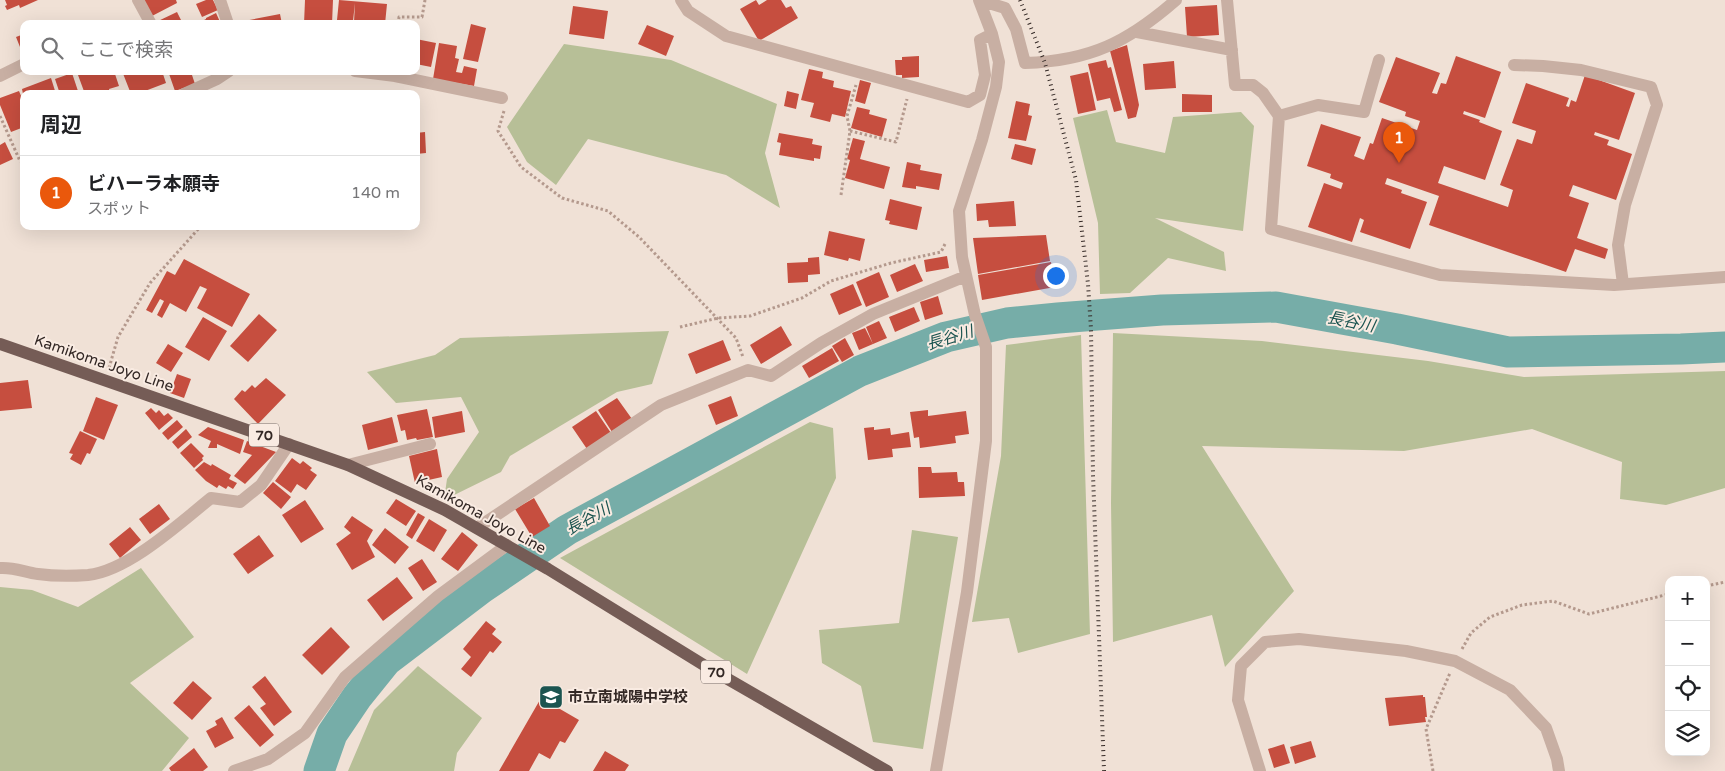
<!DOCTYPE html>
<html lang="ja">
<meta charset="utf-8">
<style>
:root{--surface:#fff;--page:#f2f2f2;--text:#202124;--muted:#757577;--line:#e0e0e0;--accent:#ea580c}
body{margin:0;font-family:"Varela Round","Noto Sans JP",sans-serif;background:var(--page);color:var(--text)}
.controls{position:absolute;right:15px;bottom:15px;display:grid;overflow:hidden;border-radius:10px;box-shadow:0 5px 20px #0002}
.controls button{width:45px;height:45px;display:grid;place-items:center;padding:0;border:0;border-bottom:1px solid var(--line);background:var(--surface);color:var(--text);font:25px sans-serif}
.you{position:absolute;left:1055px;top:275px;width:18px;height:18px;margin:-12px;border:4px solid #fff;border-radius:50%;background:#1a73e8;box-shadow:0 0 0 8px #1a73e833}
.badge{display:grid;place-items:center;width:32px;height:32px;border-radius:50%;background:var(--accent);color:#fff;font-size:16px;font-weight:700}
.pin{position:absolute;translate:-50% -41px;filter:drop-shadow(0 1px 2px #0008)}
.pin::after{content:'';position:absolute;top:26px;width:18px;height:15px;background:inherit;clip-path:polygon(0 0,100% 0,50% 100%)}
.list{margin:0;padding:0;list-style:none}
h2{display:flex;justify-content:space-between;align-items:center;height:65px;margin:0;padding:0 20px;font-size:21px}
h2 small{font-size:16px;font-weight:400;color:var(--muted)}
.list li{display:grid;grid-template-columns:32px 1fr auto;gap:15px;align-items:center;box-sizing:border-box;height:75px;padding:0 20px;border-top:1px solid var(--line)}
.list b{display:block;font-size:19px;white-space:nowrap}
.list p{margin:0;font-size:16px;white-space:nowrap;color:var(--muted)}
.list em{font-size:16px;font-style:normal;color:var(--muted)}
.icon{flex:none;width:28px;height:28px;fill:none;stroke:currentColor;stroke-width:2;stroke-linecap:round;stroke-linejoin:round}
.map{position:relative;flex:none;width:1725px;height:771px;overflow:hidden}
.search{position:absolute;background:var(--surface);box-shadow:0 5px 20px #0002;left:20px;top:20px;width:400px;height:55px;display:flex;align-items:center;gap:12px;box-sizing:border-box;padding:0 18px;border-radius:10px;color:var(--muted);font-size:19px}
.panel{position:absolute;background:var(--surface);box-shadow:0 5px 20px #0002;left:20px;top:90px;width:400px;height:140px;border-radius:10px}
.map>svg:first-child{display:block}
</style>
<div class="map">
<svg width="1725" height="771" viewBox="0 0 1725 771">
<rect width="100%" height="100%" fill="#f0e1d6"/>
<path fill="#b7bf97" d="M 564,44 L 671,60 L 777,104 L 765,153 L 780,208 L 726,175 L 588,139 L 556,185 L 527,162 L 507,127 Z
M 1107,110 L 1116,142 L 1165,153 L 1173,117 L 1241,112 L 1254,126 L 1243,231 L 1155,218 L 1224,252 L 1226,271 L 1168,258 L 1130,293 L 1100,294 L 1098,223 L 1073,118 Z
M 669,331 L 652,384 L 617,392 L 510,456 L 501,472 L 444,500 L 447,479 L 479,432 L 461,397 L 396,403 L 367,372 L 435,355 L 460,338 Z
M 1113,333 L 1262,341 L 1428,361 L 1524,377 L 1725,371 L 1725,488 L 1666,505 L 1620,499 L 1622,462 L 1532,429 L 1404,451 L 1202,446 L 1294,591 L 1225,667 L 1212,615 L 1113,642 L 1111,503 Z
M 1081,335 L 1090,634 L 1018,653 L 1009,618 L 972,622 L 1001,456 L 1006,345 Z
M 810,422 L 833,428 L 836,478 L 747,674 L 560,558 Z
M 912,530 L 958,537 L 923,749 L 873,742 L 861,686 L 822,663 L 819,630 L 899,623 Z
M 141,568 L 194,637 L 130,683 L 189,738 L 162,771 L 0,771 L 0,587 L 32,590 L 78,607 Z
M 418,666 L 482,718 L 457,753 L 454,771 L 348,771 L 374,710 Z"/>
<g fill="none" stroke-linecap="round" stroke-linejoin="round">
<path stroke="#76ada8" stroke-width="31" d="M 319,771 L 332,734 L 357,697 L 386,661 L 482,588 L 567,530 L 860,371 L 946,337 L 1007,323 L 1058,318 L 1162,310 L 1276,307 L 1397,329 L 1508,352 L 1681,349 L 1725,347"/>
</g>
<path fill="#c64e3f" d="M 5,0 L 38,0 L 20,8 L 19,5 L 7,10 L 5,6 L 7,5 Z
M 144,0 L 176,0 L 177,3 L 152,16 Z
M 206,0 L 213,0 L 218,10 L 202,17 L 196,4 Z
M 305,0 L 333,0 L 332,24 L 304,24 Z
M 339,0 L 387,4 L 385,24 L 354,22 L 355,3 L 353,21 L 337,20 Z
M 756,0 L 759,5 L 767,0 L 781,0 L 786,8 L 791,6 L 798,18 L 759,41 L 740,9 Z
M 1217,5 L 1219,35 L 1187,37 L 1185,7 Z
M 573,6 L 608,11 L 604,39 L 569,34 Z
M 177,12 L 183,24 L 156,24 L 156,22 Z
M 216,13 L 221,24 L 196,24 L 206,19 L 206,18 Z
M 280,14 L 282,24 L 234,24 L 234,23 Z
M 471,24 L 486,28 L 478,62 L 463,59 Z
M 647,25 L 674,36 L 666,56 L 638,44 Z
M 24,34 L 24,57 L 16,37 Z
M 416,39 L 436,43 L 431,67 L 416,64 Z
M 439,43 L 457,46 L 455,58 L 459,59 L 456,72 L 462,73 L 464,66 L 477,69 L 474,86 L 433,79 Z
M 1127,45 L 1139,105 L 1136,117 L 1128,119 L 1110,51 Z
M 919,56 L 919,77 L 902,78 L 902,75 L 896,75 L 895,60 L 902,60 L 902,57 Z
M 1456,56 L 1501,72 L 1485,118 L 1464,111 L 1463,114 L 1480,120 L 1479,122 L 1502,131 L 1485,180 L 1444,166 L 1438,183 L 1508,207 L 1513,190 L 1500,185 L 1517,139 L 1532,144 L 1536,131 L 1512,123 L 1526,83 L 1569,98 L 1566,106 L 1569,107 L 1571,100 L 1576,102 L 1585,75 L 1635,93 L 1619,140 L 1595,132 L 1594,135 L 1609,140 L 1607,145 L 1632,154 L 1616,200 L 1573,185 L 1569,196 L 1589,203 L 1577,238 L 1608,249 L 1605,259 L 1575,249 L 1566,272 L 1429,225 L 1439,196 L 1387,178 L 1385,184 L 1402,190 L 1401,193 L 1427,202 L 1410,249 L 1360,232 L 1364,220 L 1360,218 L 1352,242 L 1308,227 L 1324,183 L 1341,189 L 1343,183 L 1330,178 L 1331,174 L 1307,166 L 1321,124 L 1361,137 L 1354,156 L 1364,160 L 1370,143 L 1373,144 L 1382,118 L 1417,130 L 1420,121 L 1405,116 L 1406,112 L 1379,102 L 1396,57 L 1440,73 L 1432,93 L 1437,94 L 1441,83 L 1446,84 Z
M 1106,60 L 1108,68 L 1111,67 L 1122,110 L 1114,112 L 1110,98 L 1097,101 L 1088,64 Z
M 1174,61 L 1176,88 L 1145,90 L 1143,64 Z
M 809,69 L 823,72 L 822,78 L 834,81 L 833,87 L 851,91 L 845,117 L 832,114 L 830,122 L 810,117 L 814,103 L 801,100 Z
M 89,71 L 99,71 L 100,75 L 114,71 L 119,86 L 109,89 L 110,94 L 85,94 L 78,75 Z
M 122,71 L 162,71 L 166,83 L 137,94 L 131,94 Z
M 168,71 L 204,71 L 204,72 L 192,75 L 195,84 L 175,91 Z
M 1088,72 L 1096,110 L 1078,114 L 1070,76 Z
M 72,73 L 79,94 L 60,94 L 55,79 Z
M 51,78 L 56,94 L 23,94 L 22,89 Z
M 860,80 L 871,83 L 865,104 L 855,101 Z
M 19,91 L 24,103 L 24,127 L 11,132 L 0,105 L 0,98 Z
M 787,91 L 799,94 L 796,109 L 784,106 Z
M 1182,94 L 1212,95 L 1212,112 L 1182,112 Z
M 1016,101 L 1030,104 L 1028,115 L 1032,116 L 1026,141 L 1008,138 Z
M 857,107 L 870,110 L 869,114 L 887,119 L 882,137 L 851,128 Z
M 425,132 L 426,153 L 416,154 L 416,133 Z
M 779,133 L 813,139 L 812,144 L 822,146 L 820,159 L 814,158 L 814,161 L 779,155 L 781,143 L 777,142 Z
M 853,138 L 865,141 L 860,159 L 890,167 L 884,189 L 845,178 L 850,160 L 847,159 Z
M 5,142 L 13,159 L 0,165 L 0,145 Z
M 1015,144 L 1036,149 L 1032,165 L 1011,159 Z
M 907,162 L 921,165 L 920,170 L 942,174 L 939,190 L 916,186 L 916,189 L 902,187 Z
M 890,199 L 922,207 L 917,230 L 889,224 L 890,221 L 885,220 Z
M 1014,201 L 1016,226 L 989,227 L 988,220 L 977,221 L 976,204 Z
M 829,231 L 865,239 L 860,261 L 849,258 L 848,261 L 824,255 Z
M 1046,235 L 1050,261 L 978,274 L 973,238 Z
M 947,256 L 949,268 L 926,272 L 924,260 Z
M 819,257 L 820,274 L 808,275 L 808,282 L 788,283 L 787,263 L 808,262 L 808,258 Z
M 184,259 L 250,294 L 232,327 L 197,308 L 207,289 L 200,286 L 186,312 L 170,303 L 162,318 L 157,315 L 164,301 L 160,299 L 152,313 L 146,310 L 167,271 L 175,275 Z
M 1051,262 L 1055,287 L 982,300 L 978,275 Z
M 915,264 L 923,281 L 897,292 L 890,275 Z
M 879,272 L 889,297 L 866,307 L 856,282 Z
M 853,284 L 862,305 L 839,315 L 830,294 Z
M 938,296 L 943,314 L 925,320 L 920,302 Z
M 914,307 L 920,321 L 895,332 L 889,317 Z
M 259,314 L 277,330 L 248,362 L 230,346 Z
M 203,317 L 227,331 L 209,361 L 185,347 Z
M 879,321 L 887,338 L 873,344 L 866,327 Z
M 781,326 L 792,345 L 761,364 L 750,345 Z
M 865,328 L 873,344 L 859,350 L 852,333 Z
M 845,338 L 854,355 L 842,362 L 832,346 Z
M 723,340 L 731,360 L 696,374 L 688,354 Z
M 168,344 L 183,353 L 171,372 L 156,363 Z
M 832,348 L 839,361 L 809,378 L 802,366 Z
M 177,374 L 191,379 L 184,398 L 170,393 Z
M 266,378 L 286,395 L 258,424 L 234,399 L 242,390 L 245,392 L 252,385 L 255,388 Z
M 28,380 L 32,408 L 0,411 L 0,383 Z
M 731,396 L 738,416 L 716,425 L 708,405 Z
M 96,397 L 118,405 L 104,440 L 83,431 Z
M 617,398 L 632,419 L 612,432 L 598,410 Z
M 151,408 L 156,413 L 159,410 L 164,416 L 168,413 L 173,418 L 159,430 L 145,413 Z
M 427,409 L 433,437 L 417,440 L 416,438 L 407,440 L 405,430 L 401,431 L 397,415 Z
M 928,410 L 928,416 L 966,411 L 969,434 L 955,436 L 956,443 L 920,448 L 919,437 L 914,438 L 910,412 Z
M 462,411 L 465,432 L 435,438 L 432,417 Z
M 596,411 L 611,433 L 587,449 L 572,427 Z
M 392,417 L 398,442 L 368,450 L 362,425 Z
M 177,420 L 183,427 L 168,440 L 162,433 Z
M 208,427 L 244,440 L 240,454 L 217,444 L 217,448 L 208,448 L 211,441 L 198,435 Z
M 874,427 L 874,430 L 890,428 L 891,435 L 909,432 L 911,447 L 892,449 L 893,457 L 868,460 L 864,428 Z
M 186,429 L 192,437 L 178,449 L 172,442 Z
M 80,431 L 97,439 L 90,454 L 87,453 L 81,465 L 70,459 L 73,454 L 69,453 Z
M 247,441 L 276,452 L 245,484 L 234,476 L 252,455 L 243,452 Z
M 191,443 L 204,456 L 202,458 L 203,460 L 194,468 L 180,453 Z
M 437,449 L 442,477 L 415,483 L 409,456 Z
M 292,458 L 300,464 L 303,461 L 312,468 L 310,470 L 317,475 L 306,490 L 297,484 L 291,493 L 275,481 Z
M 204,462 L 211,466 L 212,464 L 231,475 L 229,479 L 237,483 L 233,489 L 228,486 L 226,489 L 219,485 L 217,488 L 206,481 L 195,470 Z
M 918,467 L 931,467 L 932,473 L 957,472 L 958,482 L 964,482 L 965,496 L 919,498 Z
M 273,482 L 291,497 L 281,509 L 263,493 Z
M 534,498 L 550,526 L 532,537 L 515,509 Z
M 396,499 L 416,511 L 406,526 L 386,513 Z
M 305,500 L 324,529 L 301,543 L 282,515 Z
M 159,504 L 170,519 L 150,534 L 139,519 Z
M 418,513 L 425,517 L 412,539 L 406,535 Z
M 352,516 L 373,530 L 367,541 L 375,557 L 352,570 L 336,544 L 351,533 L 344,527 Z
M 429,519 L 447,530 L 434,552 L 416,541 Z
M 130,527 L 141,540 L 120,558 L 109,544 Z
M 385,528 L 409,547 L 395,564 L 372,545 Z
M 462,532 L 478,545 L 458,571 L 441,559 Z
M 259,535 L 274,556 L 248,574 L 233,554 Z
M 422,559 L 437,582 L 423,591 L 408,568 Z
M 397,577 L 413,598 L 383,621 L 367,600 Z
M 486,621 L 496,629 L 492,634 L 502,642 L 493,653 L 490,651 L 471,677 L 461,669 L 471,657 L 463,649 Z
M 331,627 L 350,647 L 322,675 L 302,655 Z
M 265,676 L 292,712 L 274,726 L 260,708 L 266,704 L 252,687 Z
M 193,681 L 212,698 L 192,720 L 173,703 Z
M 1423,695 L 1423,697 L 1425,697 L 1427,717 L 1425,717 L 1426,722 L 1389,726 L 1385,698 Z
M 541,698 L 579,720 L 565,743 L 560,741 L 550,759 L 539,753 L 529,771 L 499,771 Z
M 249,705 L 274,735 L 260,747 L 234,718 Z
M 222,717 L 234,738 L 215,748 L 206,731 L 217,725 L 215,721 Z
M 1311,741 L 1316,757 L 1295,764 L 1290,747 Z
M 1284,744 L 1290,763 L 1274,768 L 1268,749 Z
M 194,748 L 208,767 L 203,771 L 171,771 L 169,768 Z
M 605,751 L 629,765 L 625,771 L 593,771 Z"/>
<g fill="none" stroke-linecap="round" stroke-linejoin="round">
<path stroke="#b4998d" stroke-width="3" stroke-dasharray="2.5 2.5" stroke-linecap="butt" d="M 398,24 L 399,17 L 422,17 L 425,0
M 504,111 L 498,131 L 521,167 L 562,198 L 608,211 L 639,237 L 736,338 L 743,357
M 0,116 L 20,161 L 24,164
M 850,131 L 896,142 L 907,99
M 841,195 L 850,131 L 847,116 L 856,85
M 680,327 L 718,318 L 750,316 L 802,298 L 831,281 L 891,263 L 941,252 L 946,242
M 109,368 L 118,337 L 150,283 L 201,226
M 1706,586 L 1725,582
M 1462,649 L 1471,633 L 1490,617 L 1522,605 L 1553,601 L 1589,614 L 1669,594
M 1433,771 L 1426,729 L 1450,673"/>
<path stroke="#c8afa3" stroke-width="12" d="M 138,0 L 151,24
M 220,0 L 228,24
M 681,0 L 688,11 L 726,36 L 968,102 L 980,95 L 985,75 L 980,40 L 992,34
M 979,0 L 1005,8 L 1016,29 L 1025,63 C 1090,61 1128,42 1176,0
M 1227,0 L 1235,85 L 1253,85 L 1263,93 L 1279,116 L 1271,229 L 1440,275 L 1614,285 L 1725,277
M 1137,32 L 1232,50
M 1514,65 L 1543,66 L 1581,70 L 1651,87 L 1657,105 L 1625,205 L 1618,245 L 1623,284
M 355,71 L 395,76 L 502,98
M 0,76 L 24,64
M 184,94 L 217,79 L 229,71
M 1279,116 L 1318,105 L 1364,112 L 1379,60
M 348,465 L 430,444
M 477,528 L 661,405 L 748,370 L 771,376 L 821,343 L 873,314 L 966,276
M 0,568 C 14,567 24,572 38,574 C 52,576 74,576 88,575 C 128,571 180,523 211,498 L 240,502 L 261,485 L 289,444
M 234,771 L 268,759 L 305,733 L 345,677 L 438,596 L 507,545
M 936,771 L 967,592 L 986,441 L 986,347 L 975,315 L 962,257 L 959,211 L 982,140 L 996,87 L 999,62 L 992,34 L 979,0
M 1260,771 L 1238,700 L 1241,666 L 1265,642 L 1299,639 L 1335,643 L 1406,651 L 1455,661 L 1510,690 L 1546,728 L 1557,759 L 1559,771"/>
<path stroke="#755c56" stroke-width="12" d="M 0,344 L 348,465 L 445,510 L 548,569 L 707,667 L 887,771"/>
<path stroke="#332825" stroke-width="4" stroke-dasharray="1 4" stroke-linecap="butt" d="M 1020,0 L 1045,63 L 1076,180 L 1088,284 L 1091,329 L 1093,475 L 1104,771"/>
</g>
<defs>
<symbol id="school-square" viewBox="-11 -11 22 22"><rect x="-9" y="-9" width="18" height="18" rx="4" fill="#1b5450" stroke="#f9ebe2"/><path d="M0-5L7-2L0 1L-7-2ZM-4 1L0 2.5L4 1V4Q0 6-4 4Z" fill="#fff"/></symbol>
</defs>
<g fill-rule="evenodd">
<use href="#school-square" x="537" y="683" width="28" height="28"/>
</g>
<g text-anchor="middle" dominant-baseline="central" stroke-width="4" stroke-linejoin="round" paint-order="stroke">
<g fill="#f9ebe2" stroke="#6e625e" stroke-width="1">
<rect x="249" y="423.5" width="30" height="23" rx="4"/>
<rect x="701" y="660.5" width="30" height="23" rx="4"/>
</g>
<g font-size="14" font-weight="bold" fill="#332825">
<text x="264" y="435">70</text>
<text x="716" y="672">70</text>
</g>
<g font-size="15" fill="#332825" stroke="#f9ebe2">
<text transform="translate(104 363) rotate(19)">Kamikoma Joyo Line</text>
<text transform="translate(481 514) rotate(29)">Kamikoma Joyo Line</text>
</g>
<g font-size="15" font-weight="bold" fill="#332825" stroke="#f9ebe2" text-anchor="start">
<text x="568" y="697">市立南城陽中学校</text>
</g>
<g font-size="16" font-style="italic" fill="#1b5450" stroke="#f9ebe2">
<text transform="translate(1351 322) rotate(11)">長谷川</text>
<text transform="translate(950 338) rotate(-17)">長谷川</text>
<text transform="translate(588 519) rotate(-29)">長谷川</text>
</g>
</g>
</svg>
<div class="controls">
<button>+</button>
<button>−</button>
<button><svg class="icon" aria-label="locate" viewBox="0 0 24 24"><circle cx="12" cy="12" r="6"/><path d="M12 2v4M12 18v4M2 12h4M18 12h4"/></svg></button>
<button><svg class="icon" aria-label="layers" viewBox="0 0 24 24"><path d="M12 4l9 5-9 5-9-5zM3 14l9 5 9-5"/></svg></button>
</div>
<div class="you"></div>
<div class="pin badge" style="left:1399px;top:163px">1</div>
<div class="search"><svg class="icon" aria-label="search" viewBox="0 0 24 24"><circle cx="10" cy="10" r="6"/><path d="M15 15l6 6"/></svg>ここで検索</div>
<section class="panel">
<h2>周辺<small></small></h2>
<ul class="list">
<li><span class="badge">1</span><div><b>ビハーラ本願寺</b><p>スポット</p></div><em>140 m</em></li>
</ul>
</section>
</div>
